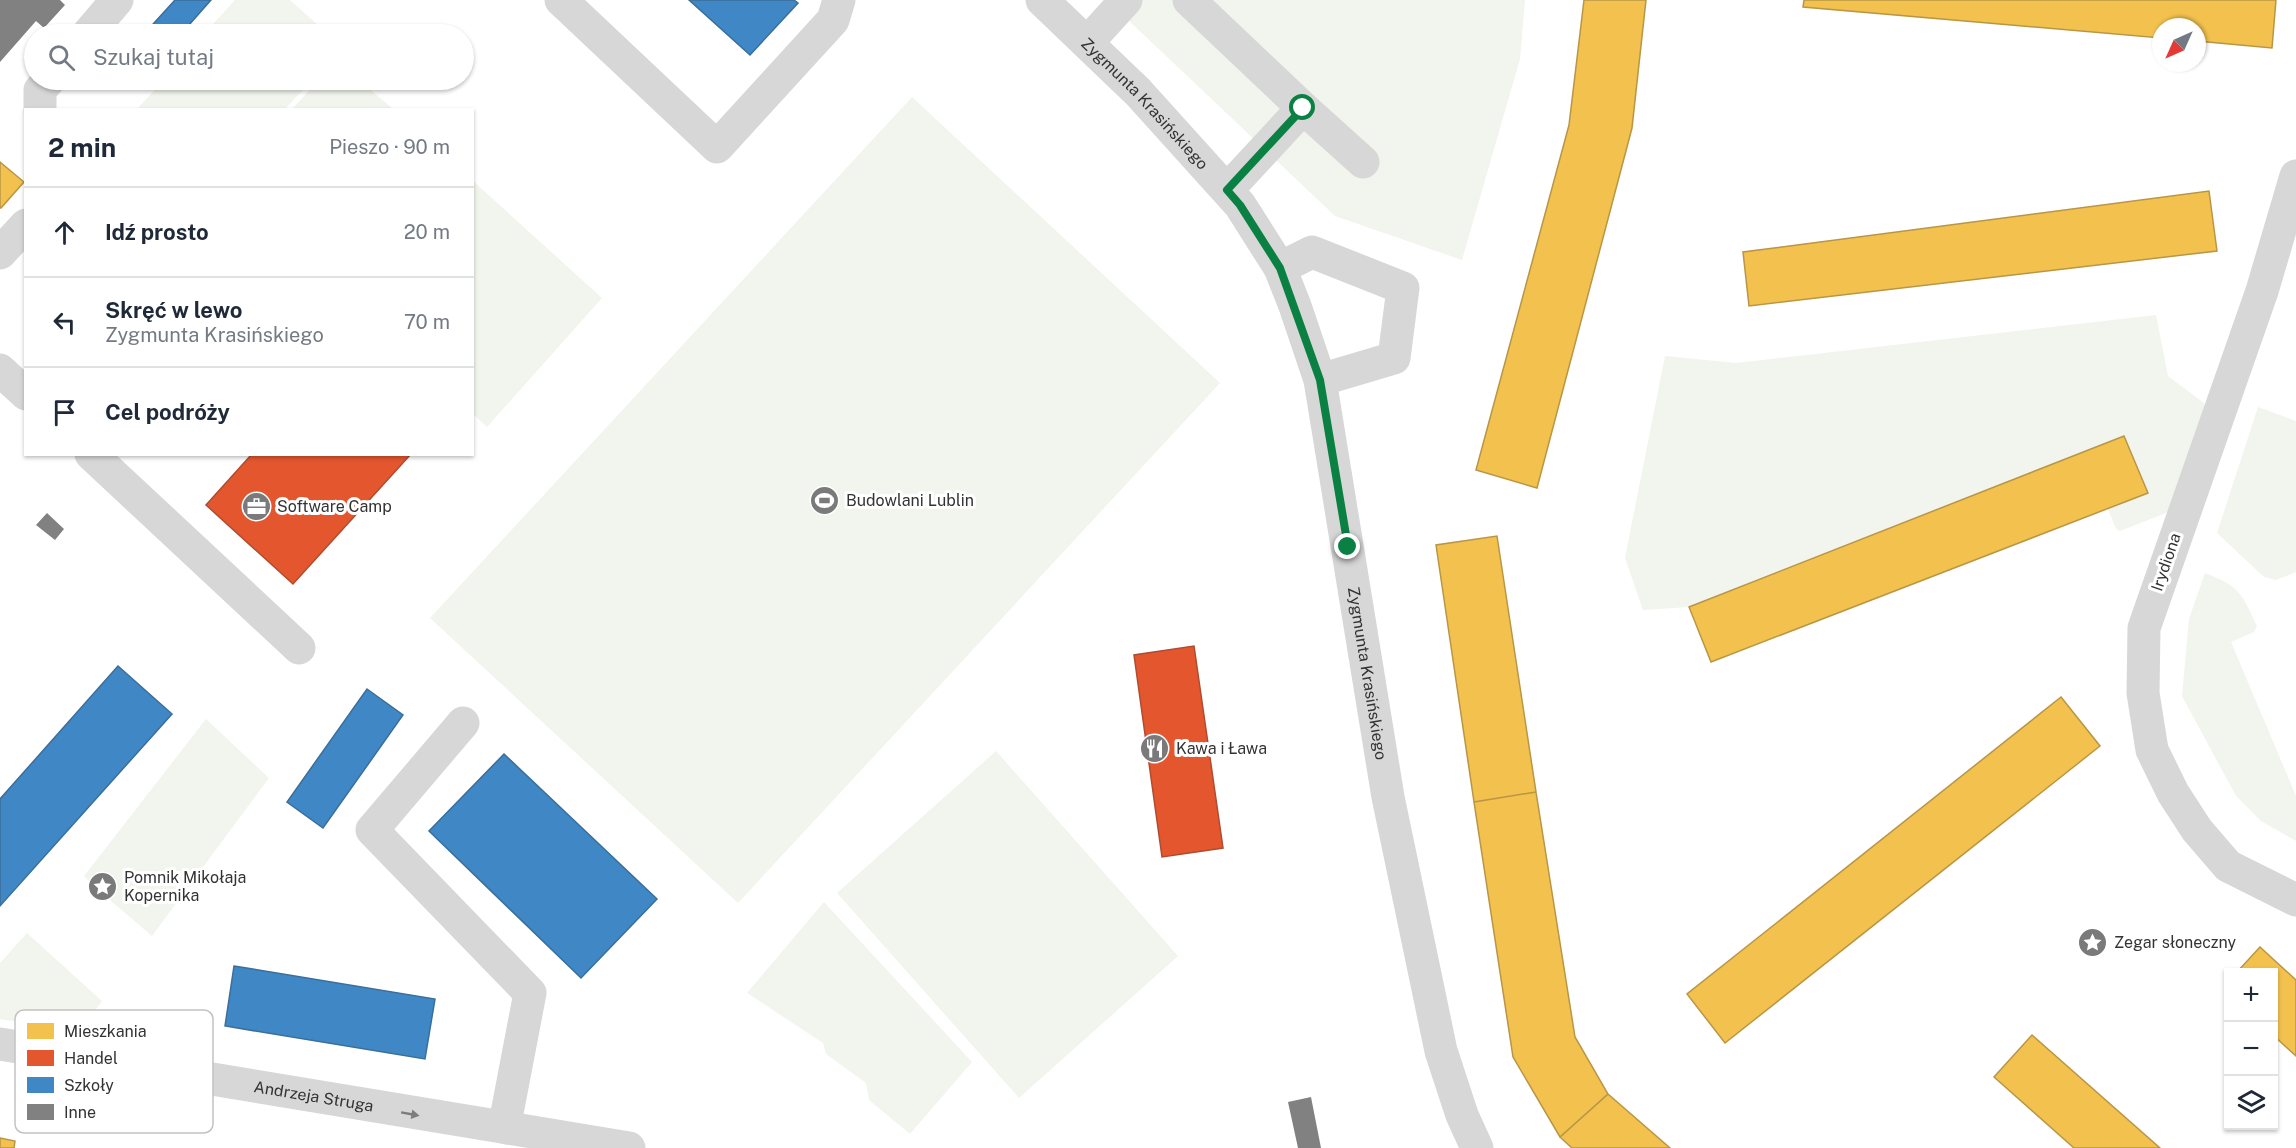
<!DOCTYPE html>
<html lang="pl">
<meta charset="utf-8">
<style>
:root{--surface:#fff;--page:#f6f6f7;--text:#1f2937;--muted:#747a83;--line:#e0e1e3}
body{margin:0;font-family:"Public Sans",sans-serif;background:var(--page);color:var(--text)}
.controls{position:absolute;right:18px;bottom:18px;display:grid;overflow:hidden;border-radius:0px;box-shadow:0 2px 4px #0004}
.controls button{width:54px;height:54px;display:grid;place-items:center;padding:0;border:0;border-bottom:2px solid var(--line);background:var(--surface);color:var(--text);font:30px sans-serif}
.compass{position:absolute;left:2152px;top:18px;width:54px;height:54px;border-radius:50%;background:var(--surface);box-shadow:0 2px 4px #0004;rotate:225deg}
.stop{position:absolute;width:18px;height:18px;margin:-14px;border:4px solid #0b8043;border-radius:50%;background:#fff}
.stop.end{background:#0b8043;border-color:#fff;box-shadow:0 2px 6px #0008}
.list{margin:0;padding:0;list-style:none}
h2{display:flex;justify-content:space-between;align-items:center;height:78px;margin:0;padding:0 24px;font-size:26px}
h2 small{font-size:20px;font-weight:400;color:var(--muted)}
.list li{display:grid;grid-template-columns:39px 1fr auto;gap:18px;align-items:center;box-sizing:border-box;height:90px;padding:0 24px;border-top:2px solid var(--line)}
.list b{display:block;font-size:22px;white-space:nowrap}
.list p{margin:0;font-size:20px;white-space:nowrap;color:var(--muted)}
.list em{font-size:20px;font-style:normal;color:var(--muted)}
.icon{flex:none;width:33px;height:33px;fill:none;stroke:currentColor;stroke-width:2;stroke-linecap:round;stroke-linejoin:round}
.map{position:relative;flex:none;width:2296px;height:1148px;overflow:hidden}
.search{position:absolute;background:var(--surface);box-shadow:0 2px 4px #0004;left:24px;top:24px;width:450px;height:66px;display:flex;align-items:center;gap:15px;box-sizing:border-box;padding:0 21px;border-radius:33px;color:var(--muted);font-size:22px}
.panel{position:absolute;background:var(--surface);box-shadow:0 2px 4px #0004;left:24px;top:108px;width:450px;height:348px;border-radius:0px}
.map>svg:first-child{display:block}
</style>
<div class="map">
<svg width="2296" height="1148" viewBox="0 0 2296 1148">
<rect width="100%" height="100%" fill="#fff"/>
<path fill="#f1f5ed" d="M 235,0 L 290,0 L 328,34 L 204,34 Z
M 1107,0 L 1525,0 L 1520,59 L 1462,260 L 1335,216 Z
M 164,80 L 312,80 L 285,109 L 137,109 Z
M 319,80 L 359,80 L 393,109 L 292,109 Z
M 912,97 L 1220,383 L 738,903 L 430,618 Z
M 473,181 L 602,298 L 487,427 L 473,414 Z
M 2156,315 L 2168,376 L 2204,403 L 2206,411 L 2174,504 L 2166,513 L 2120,531 L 2116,529 L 2108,509 L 2148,493 L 2124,436 L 1689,607 L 1643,610 L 1625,558 L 1665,356 L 1736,363 Z
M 2258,407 L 2296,421 L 2296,572 L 2276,580 L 2264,577 L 2217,533 Z
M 2205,573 C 2241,587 2241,593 2257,626 L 2254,632 L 2231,642 L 2296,796 L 2296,841 L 2261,821 L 2236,796 L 2182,696 L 2189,619 Z
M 206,719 L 269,778 L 152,936 L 104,895 L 111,885 L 97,872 L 89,881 L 84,876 Z
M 996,751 L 1178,956 L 1019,1098 L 837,893 Z
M 824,902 L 972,1062 L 910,1134 L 869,1100 L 866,1083 L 826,1054 L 823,1043 L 747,993 Z
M 27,933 L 102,1001 L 79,1032 L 0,1019 L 0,963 Z"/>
<path fill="#f2c14e" stroke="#b99646" stroke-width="1.5" d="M 1584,0 L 1646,0 L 1632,128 L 1537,488 L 1476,470 L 1569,125 Z
M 1804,0 L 2276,0 L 2272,48 L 2197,41 L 2197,27 L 2161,27 L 2161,38 L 1803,7 Z
M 0,162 L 24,182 L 1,208 L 0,208 Z
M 2209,191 L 2217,251 L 1749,306 L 1743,252 Z
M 2124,436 L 2148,493 L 1711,662 L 1689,607 Z
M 1497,536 L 1536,792 L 1474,802 L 1436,545 Z
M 2061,697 L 2100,746 L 1725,1043 L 1687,994 Z
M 1536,792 L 1575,1037 L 1608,1094 L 1560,1137 L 1513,1057 L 1474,802 Z
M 2260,947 L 2296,980 L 2296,1056 L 2274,1036 L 2274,972 L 2237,972 Z
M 2032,1035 L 2160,1148 L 2074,1148 L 1994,1077 Z
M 1608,1094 L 1670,1148 L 1572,1148 L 1560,1137 Z
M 0,1138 L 15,1141 L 14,1148 L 0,1148 Z"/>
<path fill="#e4572e" stroke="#af4c30" stroke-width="1.5" d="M 252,454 L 411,454 L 293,584 L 206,505 Z
M 1194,646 L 1223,848 L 1162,857 L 1134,655 Z"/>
<path fill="#3f88c5" stroke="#3b6e99" stroke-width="1.5" d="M 175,0 L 211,0 L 181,34 L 144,34 Z
M 689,0 L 794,0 L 798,3 L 750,55 Z
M 118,666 L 172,714 L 0,906 L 0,799 Z
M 367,689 L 403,715 L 323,828 L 287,802 Z
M 504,754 L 657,899 L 581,978 L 429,831 Z
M 234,966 L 435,999 L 425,1059 L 225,1026 Z"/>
<path fill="#818181" d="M 0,0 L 60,0 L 65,5 L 44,28 L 36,21 L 0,62 Z
M 47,513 L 64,529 L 55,540 L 36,525 Z
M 1311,1097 L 1321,1148 L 1298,1148 L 1288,1102 Z"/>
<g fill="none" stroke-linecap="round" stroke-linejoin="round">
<g stroke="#d7d7d7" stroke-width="33">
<path d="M 561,0 L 717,147 L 833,20 L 839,0"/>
<path id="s1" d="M 1042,0 L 1138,92 L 1240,205 L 1280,268 L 1295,306 L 1320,380 L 1388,797 L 1441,1051 L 1462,1115 L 1477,1148"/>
<path d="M 1189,0 L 1303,108"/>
<path d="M 88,34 L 117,0"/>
<path d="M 1087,43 L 1126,0"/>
<path d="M 40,110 L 40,90 L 49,80"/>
<path d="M 2296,176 L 2262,291 L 2144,628 L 2143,693 L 2152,750 L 2173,793 L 2197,830 L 2228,866 L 2296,900"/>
<path d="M 1227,190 L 1303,108 L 1363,162"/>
<path d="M 0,253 L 26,225"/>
<path d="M 1280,268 L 1312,252 L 1403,288 L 1394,358 L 1320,380"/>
<path d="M 0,370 L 26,394"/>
<path d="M 91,454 L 299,648"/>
<path d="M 463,723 L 372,830 L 530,993 L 507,1113 L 507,1128"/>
<path id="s2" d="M 0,1044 L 629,1148"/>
</g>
</g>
<defs><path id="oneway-solid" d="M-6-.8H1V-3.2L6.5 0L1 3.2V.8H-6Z" transform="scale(1.5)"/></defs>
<use fill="#7d7d7d" href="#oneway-solid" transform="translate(410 1114) rotate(10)"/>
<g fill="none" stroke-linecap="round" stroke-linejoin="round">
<path stroke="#0b8043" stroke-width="8" d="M 1303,108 L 1227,190 L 1240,205 L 1280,268 L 1320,380 L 1348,547"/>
</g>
<defs>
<symbol id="stadium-disc" viewBox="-11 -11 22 22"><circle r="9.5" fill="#7a7a7a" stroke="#fff"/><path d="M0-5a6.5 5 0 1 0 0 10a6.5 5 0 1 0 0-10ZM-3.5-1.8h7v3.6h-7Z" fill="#fff"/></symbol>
<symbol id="office-disc" viewBox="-11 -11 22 22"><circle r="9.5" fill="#7a7a7a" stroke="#fff"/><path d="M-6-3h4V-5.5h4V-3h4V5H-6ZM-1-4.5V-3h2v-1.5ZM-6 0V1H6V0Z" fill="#fff"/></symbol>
<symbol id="restaurant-disc" viewBox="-11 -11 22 22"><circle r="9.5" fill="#7a7a7a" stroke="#fff"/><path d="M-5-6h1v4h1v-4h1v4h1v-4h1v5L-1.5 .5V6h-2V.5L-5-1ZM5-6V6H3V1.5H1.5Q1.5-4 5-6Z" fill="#fff"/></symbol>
<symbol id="sight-disc" viewBox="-11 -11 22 22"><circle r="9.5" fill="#7a7a7a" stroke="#fff"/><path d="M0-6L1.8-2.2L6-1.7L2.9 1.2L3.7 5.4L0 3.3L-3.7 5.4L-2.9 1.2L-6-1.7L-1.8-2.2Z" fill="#fff"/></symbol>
</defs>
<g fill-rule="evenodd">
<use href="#stadium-disc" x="808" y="484" width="33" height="33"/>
<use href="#office-disc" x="240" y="490" width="33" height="33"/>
<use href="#restaurant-disc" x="1138" y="732" width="33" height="33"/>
<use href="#sight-disc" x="86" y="870" width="33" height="33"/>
<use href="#sight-disc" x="2076" y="926" width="33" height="33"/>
</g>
<g text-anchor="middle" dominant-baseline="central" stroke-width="6" stroke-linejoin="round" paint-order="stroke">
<g font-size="16" fill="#333" stroke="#fff">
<text stroke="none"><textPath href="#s1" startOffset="146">Zygmunta Krasińskiego</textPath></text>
<text transform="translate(2166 562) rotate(-71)">Irydiona</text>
<text stroke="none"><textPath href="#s1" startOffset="776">Zygmunta Krasińskiego</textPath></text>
<text stroke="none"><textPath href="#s2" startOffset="318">Andrzeja Struga</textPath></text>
</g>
<g font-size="16" fill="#333" stroke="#fff" text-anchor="start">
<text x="846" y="500">Budowlani Lublin</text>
<text x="277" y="506">Software Camp</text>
<text x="1176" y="748">Kawa i Ława</text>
<text x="124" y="877">Pomnik Mikołaja<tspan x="124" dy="18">Kopernika</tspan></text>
<text x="2114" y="942">Zegar słoneczny</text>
</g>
</g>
<rect x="15" y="1010" width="198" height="123" rx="9" fill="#fff" stroke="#c2c2c2" stroke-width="1.5"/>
<rect x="27" y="1023" width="27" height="16" fill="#f2c14e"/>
<rect x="27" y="1050" width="27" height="16" fill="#e4572e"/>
<rect x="27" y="1077" width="27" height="16" fill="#3f88c5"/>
<rect x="27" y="1104" width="27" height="16" fill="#818181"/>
<g font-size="16" fill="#333">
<text x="64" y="1037">Mieszkania</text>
<text x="64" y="1064">Handel</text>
<text x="64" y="1091">Szkoły</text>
<text x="64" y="1118">Inne</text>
</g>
</svg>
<div class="controls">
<button>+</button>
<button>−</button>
<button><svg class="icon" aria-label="layers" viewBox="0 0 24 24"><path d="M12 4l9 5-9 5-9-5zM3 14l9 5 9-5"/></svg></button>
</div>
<svg class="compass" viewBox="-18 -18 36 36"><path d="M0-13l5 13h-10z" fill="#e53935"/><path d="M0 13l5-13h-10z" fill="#747a83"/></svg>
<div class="stop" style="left:1303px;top:108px"></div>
<div class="stop end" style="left:1348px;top:547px"></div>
<div class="search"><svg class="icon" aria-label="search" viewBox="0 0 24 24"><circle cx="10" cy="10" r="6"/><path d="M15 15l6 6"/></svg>Szukaj tutaj</div>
<section class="panel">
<h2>2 min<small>Pieszo · 90 m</small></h2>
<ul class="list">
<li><svg class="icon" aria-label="ahead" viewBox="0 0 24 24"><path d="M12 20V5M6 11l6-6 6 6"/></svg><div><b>Idź prosto</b></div><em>20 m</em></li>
<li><svg class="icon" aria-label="left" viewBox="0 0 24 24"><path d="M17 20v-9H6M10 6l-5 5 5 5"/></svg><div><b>Skręć w lewo</b><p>Zygmunta Krasińskiego</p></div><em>70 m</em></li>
<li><svg class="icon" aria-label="arrive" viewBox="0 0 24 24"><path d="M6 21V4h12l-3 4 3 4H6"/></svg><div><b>Cel podróży</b></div></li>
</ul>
</section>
</div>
